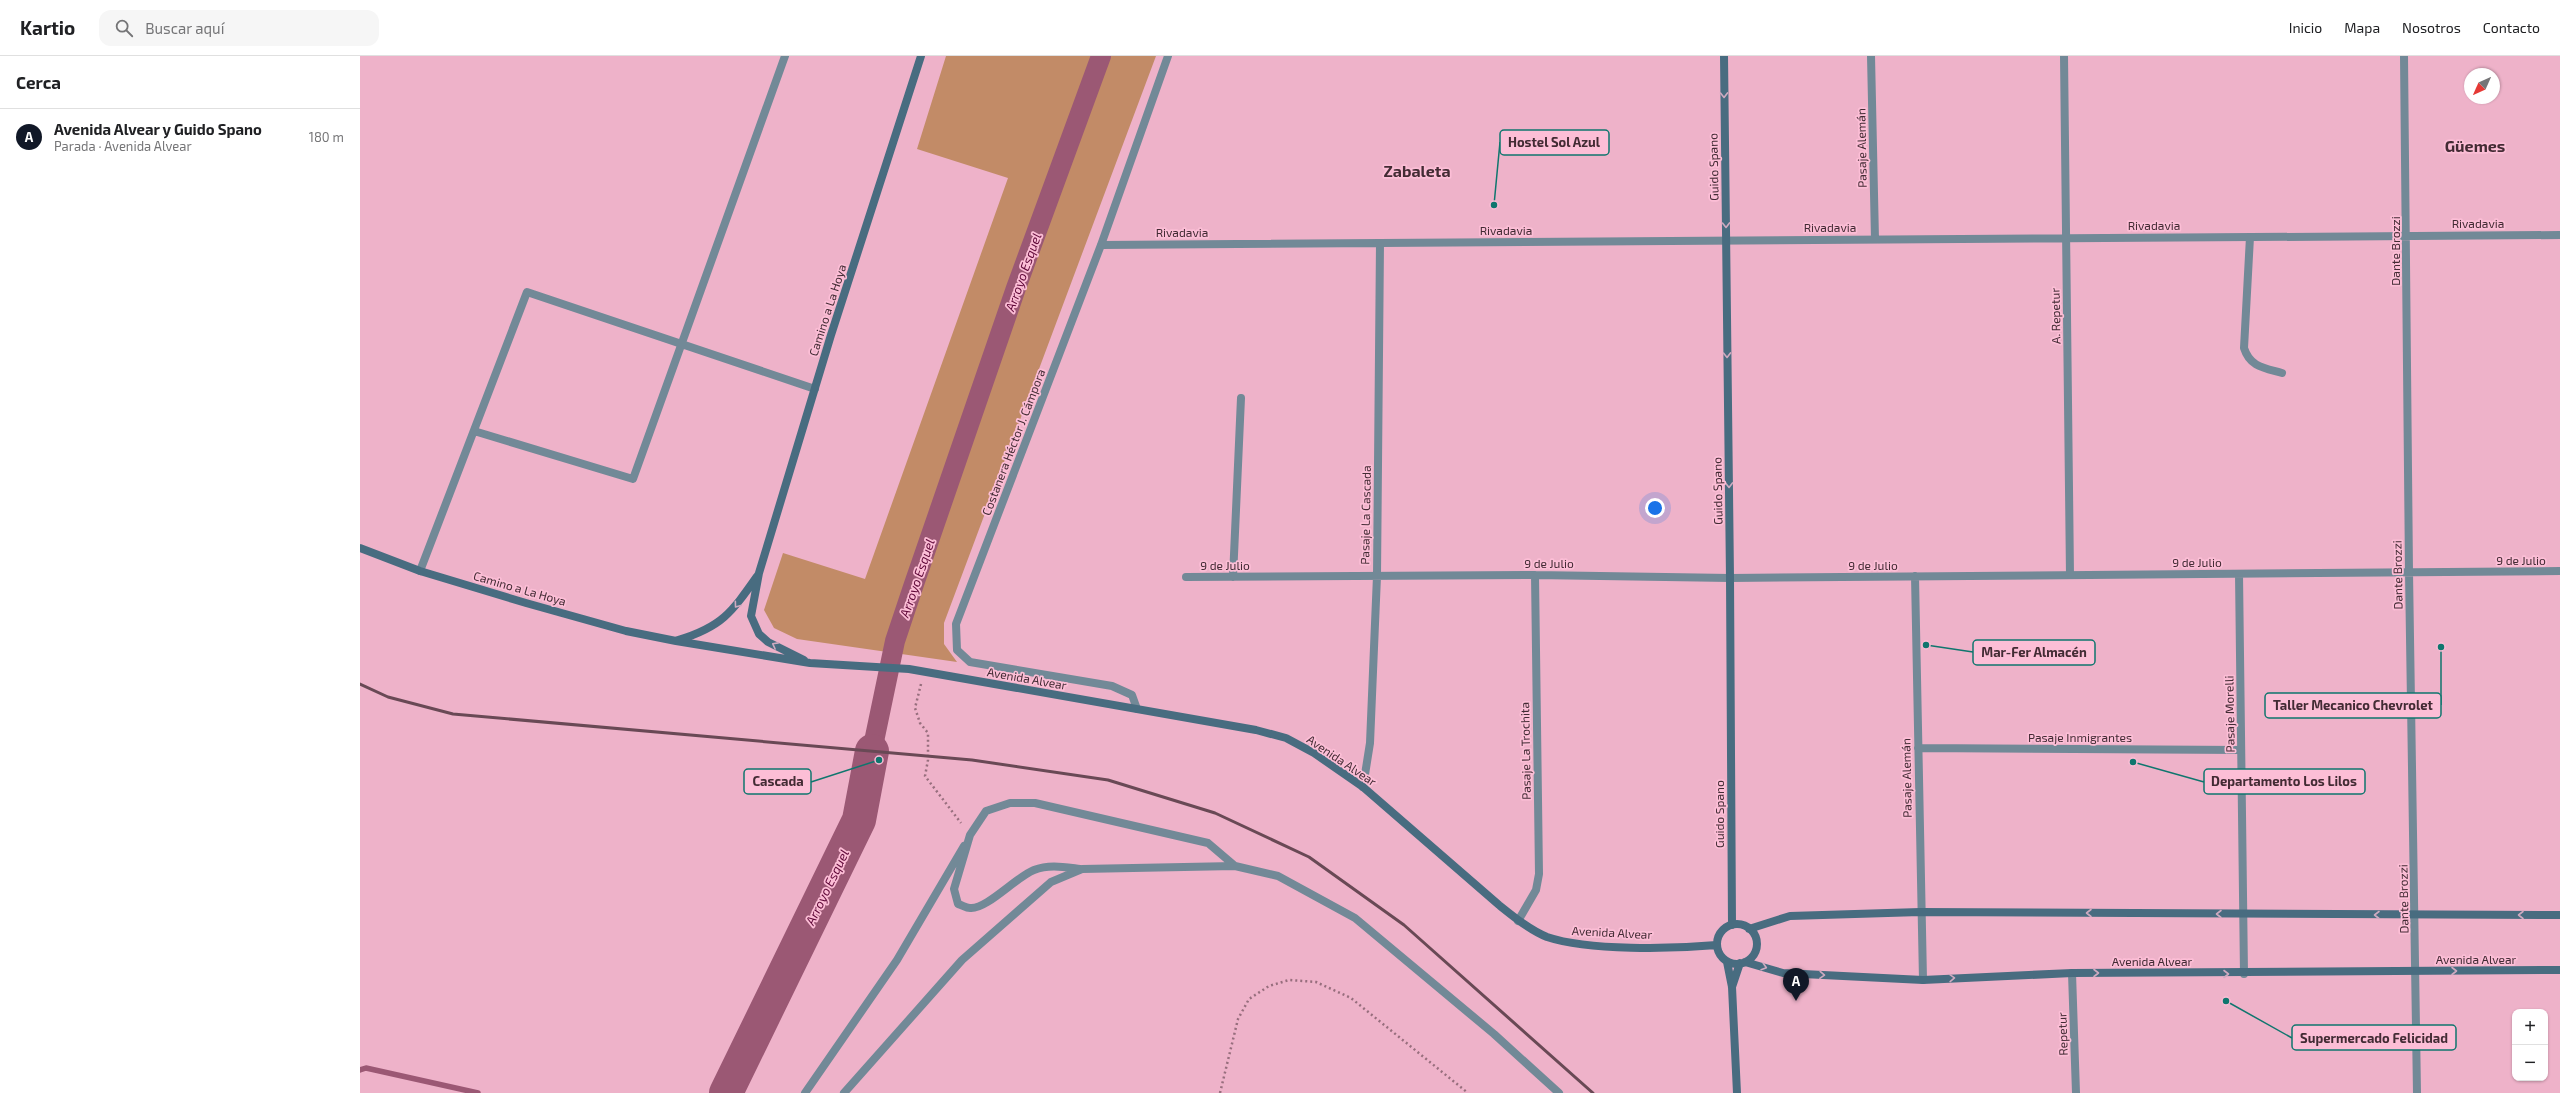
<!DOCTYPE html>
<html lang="es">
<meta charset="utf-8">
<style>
:root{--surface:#fff;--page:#f6f6f6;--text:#202124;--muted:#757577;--line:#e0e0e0;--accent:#111827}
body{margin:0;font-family:"Exo 2",sans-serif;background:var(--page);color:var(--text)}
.controls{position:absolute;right:12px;bottom:12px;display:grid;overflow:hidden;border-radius:8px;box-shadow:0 1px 3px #0004}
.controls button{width:36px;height:36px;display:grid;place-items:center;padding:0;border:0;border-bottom:1px solid var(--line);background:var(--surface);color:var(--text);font:20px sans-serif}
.compass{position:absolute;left:2104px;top:12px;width:36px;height:36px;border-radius:50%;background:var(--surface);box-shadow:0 1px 3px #0004;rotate:225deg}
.you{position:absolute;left:1295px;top:452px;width:14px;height:14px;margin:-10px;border:3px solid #fff;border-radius:50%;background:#1a73e8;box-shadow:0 0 0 6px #1a73e833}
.badge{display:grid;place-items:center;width:26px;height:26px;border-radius:50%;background:var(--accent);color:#fff;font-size:13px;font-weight:700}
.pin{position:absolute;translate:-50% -33px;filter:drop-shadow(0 1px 2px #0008)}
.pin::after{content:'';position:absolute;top:21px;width:14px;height:12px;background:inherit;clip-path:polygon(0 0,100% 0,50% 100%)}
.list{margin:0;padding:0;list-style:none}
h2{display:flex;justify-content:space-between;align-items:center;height:52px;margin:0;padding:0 16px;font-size:17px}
h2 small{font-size:13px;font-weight:400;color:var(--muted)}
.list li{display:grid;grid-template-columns:26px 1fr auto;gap:12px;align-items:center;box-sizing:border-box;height:56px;padding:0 16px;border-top:1px solid var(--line)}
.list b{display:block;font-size:15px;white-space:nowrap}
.list p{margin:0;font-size:13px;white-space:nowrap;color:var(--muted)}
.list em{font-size:13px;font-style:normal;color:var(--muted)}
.icon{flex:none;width:22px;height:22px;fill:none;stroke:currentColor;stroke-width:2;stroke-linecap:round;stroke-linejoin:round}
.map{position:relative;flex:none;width:2200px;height:1037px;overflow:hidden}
header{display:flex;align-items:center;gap:24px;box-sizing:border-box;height:56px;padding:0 20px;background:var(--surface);border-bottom:1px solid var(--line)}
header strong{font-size:19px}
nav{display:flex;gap:22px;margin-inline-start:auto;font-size:14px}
.search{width:280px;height:36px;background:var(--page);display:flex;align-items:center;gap:10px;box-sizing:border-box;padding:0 14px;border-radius:12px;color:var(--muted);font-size:15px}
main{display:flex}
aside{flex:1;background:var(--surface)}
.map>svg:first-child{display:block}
</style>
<header>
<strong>Kartio</strong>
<div class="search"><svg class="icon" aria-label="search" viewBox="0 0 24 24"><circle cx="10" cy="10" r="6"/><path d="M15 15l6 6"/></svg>Buscar aquí</div>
<nav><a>Inicio</a><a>Mapa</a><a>Nosotros</a><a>Contacto</a></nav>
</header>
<main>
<aside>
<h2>Cerca<small></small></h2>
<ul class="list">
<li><span class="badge">A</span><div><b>Avenida Alvear y Guido Spano</b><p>Parada · Avenida Alvear</p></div><em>180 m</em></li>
</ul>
</aside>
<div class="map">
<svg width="2200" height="1037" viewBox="0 0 2200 1037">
<rect width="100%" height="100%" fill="#eeb2c9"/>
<path fill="#c28b67" d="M 586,0 L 796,0 L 584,567 L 584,588 L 597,606 L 437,583 L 414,572 L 404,554 L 423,497 L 505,523 L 648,122 L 557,93 Z"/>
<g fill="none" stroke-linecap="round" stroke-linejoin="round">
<path stroke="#9b5874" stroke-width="5.5" d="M 0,1014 L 6,1012 L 118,1037"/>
<path stroke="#9b5874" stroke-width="20" d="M 512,695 L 535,585 L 553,531 L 656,232 L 741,0"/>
<path stroke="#9b5874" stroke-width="34" d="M 366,1037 L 499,764 L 512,695"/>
<path stroke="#976e7d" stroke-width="2.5" stroke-dasharray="2 3" stroke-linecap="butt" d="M 561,628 L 555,652 L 560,667 L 568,677 L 568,704 L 565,720 L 601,767
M 860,1037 L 878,963 L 889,943 L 909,930 L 929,924 L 956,926 L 991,942 L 1108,1037"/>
<path stroke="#728997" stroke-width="8" d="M 1890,181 L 1884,292 C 1890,311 1904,312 1922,317
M 114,375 L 273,423 L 425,0
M 60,515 L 167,236 L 455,333"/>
<path stroke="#728997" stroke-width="8" d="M 1511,0 L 1515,183
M 1704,0 L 1710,519
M 2044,0 L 2049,516 L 2057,1037
M 741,189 L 2200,179
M 1879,518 L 1884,918
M 1555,520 L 1563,924
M 826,521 L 1175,519 L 1370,522 L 2200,515
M 873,521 L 881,342
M 777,653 L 772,639 L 752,630 L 610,606 L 597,594 L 596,568 L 741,189 L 808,0
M 1558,692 L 1881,694
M 1003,731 L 1010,687 L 1017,520 L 1020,187
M 720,813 C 704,811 689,808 674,814 C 656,821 626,854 610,852 C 606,852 602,849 598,848 L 594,833 L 610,779 L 626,755 L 650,747 L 675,747 L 848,787 L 875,810
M 1158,865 L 1176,834 L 1179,818 L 1175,519
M 1712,917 L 1716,1037
M 445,1037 L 537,904 L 604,790
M 484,1037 L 602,904 L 691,826 L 722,813 L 875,810 L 918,820 L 995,862 L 1134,978 L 1199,1037"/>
<path stroke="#486c80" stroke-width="8" d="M 1364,0 L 1370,522 L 1372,869
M 0,492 L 60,515 L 166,547 L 266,575 L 316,585 L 450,607 L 549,613 L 896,674 L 926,682 L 954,697 L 1003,731 L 1139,849 C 1154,861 1170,874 1187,881 C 1229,895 1312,893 1357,889
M 318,584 C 362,571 372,556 398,519
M 444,604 L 408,586 L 399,578 L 391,560 L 399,517 L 471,279 L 561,0
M1357 888a20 20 0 1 1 40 0a20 20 0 1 1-40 0Z
M 1389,873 L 1430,860 L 1560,856 L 2200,859
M 1367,906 L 1372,931 L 1377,1037
M 1385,906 L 1423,917 L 1563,924 L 1712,917 L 2200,914
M 1372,931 L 1380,907"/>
<path stroke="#694955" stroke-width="3" d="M 0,628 L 28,641 L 93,658 L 612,704 L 748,724 L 855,757 L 949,801 L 1044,869 L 1233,1037"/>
</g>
<defs><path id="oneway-chevron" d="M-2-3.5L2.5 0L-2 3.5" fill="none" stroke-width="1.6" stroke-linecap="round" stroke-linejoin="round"/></defs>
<g stroke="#cfaac0">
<use href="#oneway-chevron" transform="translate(1364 39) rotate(89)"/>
<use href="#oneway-chevron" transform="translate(1366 169) rotate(89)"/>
<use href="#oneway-chevron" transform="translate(1367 299) rotate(89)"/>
<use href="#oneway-chevron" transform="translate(1369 429) rotate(89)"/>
<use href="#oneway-chevron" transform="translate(377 549) rotate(126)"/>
<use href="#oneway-chevron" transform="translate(415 589) rotate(-152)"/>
<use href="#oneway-chevron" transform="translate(1729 857) rotate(-180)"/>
<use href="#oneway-chevron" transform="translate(1859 858) rotate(-180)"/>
<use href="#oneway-chevron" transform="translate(2017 859) rotate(-180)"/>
<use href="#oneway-chevron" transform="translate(2161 859) rotate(180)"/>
<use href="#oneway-chevron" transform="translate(1404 911) rotate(17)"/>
<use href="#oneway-chevron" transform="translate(2094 915)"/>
<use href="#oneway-chevron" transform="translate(1736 917)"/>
<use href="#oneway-chevron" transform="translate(1866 918)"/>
<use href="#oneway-chevron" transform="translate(1462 919) rotate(3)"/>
<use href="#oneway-chevron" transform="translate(1592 922) rotate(-2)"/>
</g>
<g text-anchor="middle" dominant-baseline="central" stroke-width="3.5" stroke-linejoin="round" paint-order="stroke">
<g font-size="12" fill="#432b34" stroke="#fcbed6">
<text transform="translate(1501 92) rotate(-91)">Pasaje Alemán</text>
<text transform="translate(1353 111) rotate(-91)">Guido Spano</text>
<text x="2118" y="167">Rivadavia</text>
<text x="1794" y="169">Rivadavia</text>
<text x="1470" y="171">Rivadavia</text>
<text x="1146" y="174">Rivadavia</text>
<text x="822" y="176">Rivadavia</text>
<text transform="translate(2035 195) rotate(-90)">Dante Brozzi</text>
<text transform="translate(467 254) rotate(-72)">Camino a La Hoya</text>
<text transform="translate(1695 260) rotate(-91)">A. Repetur</text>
<text transform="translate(653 386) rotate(-69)">Costanera Héctor J. Cámpora</text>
<text transform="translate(1357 435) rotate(-91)">Guido Spano</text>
<text transform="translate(1005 459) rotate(-89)">Pasaje La Cascada</text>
<text x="2161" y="504">9 de Julio</text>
<text x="1837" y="506">9 de Julio</text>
<text x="1189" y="507">9 de Julio</text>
<text x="865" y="509">9 de Julio</text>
<text x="1513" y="509">9 de Julio</text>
<text transform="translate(2037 519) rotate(-91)">Dante Brozzi</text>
<text transform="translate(160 532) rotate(16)">Camino a La Hoya</text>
<text transform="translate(667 622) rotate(10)">Avenida Alvear</text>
<text transform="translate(1869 658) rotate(-91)">Pasaje Morelli</text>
<text x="1720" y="681">Pasaje Inmigrantes</text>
<text transform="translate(1165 695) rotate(-91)">Pasaje La Trochita</text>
<text transform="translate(982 704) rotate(34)">Avenida Alvear</text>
<text transform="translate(1546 722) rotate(-91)">Pasaje Alemán</text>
<text transform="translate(1359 758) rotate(-90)">Guido Spano</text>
<text transform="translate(2043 843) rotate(-91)">Dante Brozzi</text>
<text transform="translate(1252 876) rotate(3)">Avenida Alvear</text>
<text x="2116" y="903">Avenida Alvear</text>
<text x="1792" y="905">Avenida Alvear</text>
<text transform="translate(1702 978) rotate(-92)">Repetur</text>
</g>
<g font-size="13" font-style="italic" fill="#5f0838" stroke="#fcbed6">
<text transform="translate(663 216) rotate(-70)">Arroyo Esquel</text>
<text transform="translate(557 522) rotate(-71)">Arroyo Esquel</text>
<text transform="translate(467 831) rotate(-64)">Arroyo Esquel</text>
</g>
<g font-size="16" font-weight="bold" fill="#432b34" stroke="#fcbed6">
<text x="2115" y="89">Güemes</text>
<text x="1057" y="114">Zabaleta</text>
</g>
</g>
<path fill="none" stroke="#0f766e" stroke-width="1.5" d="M1134 149L1140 86M1566 589L1613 596M2081 591L2081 649M1773 706L1844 726M519 704L451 726M1866 945L1932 982"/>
<g fill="#0f766e" stroke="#fcbed6" stroke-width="1.5">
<circle cx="1134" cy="149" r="4"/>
<circle cx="1566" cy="589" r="4"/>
<circle cx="2081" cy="591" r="4"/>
<circle cx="1773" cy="706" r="4"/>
<circle cx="519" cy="704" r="4"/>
<circle cx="1866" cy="945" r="4"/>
</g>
<g fill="#fcbed6" stroke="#0f766e" stroke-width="1.5">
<rect x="1140" y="74" width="109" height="25" rx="4"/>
<rect x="1613" y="584" width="122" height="25" rx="4"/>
<rect x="1905" y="637" width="176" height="25" rx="4"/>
<rect x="1844" y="713" width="161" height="25" rx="4"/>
<rect x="384" y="713" width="67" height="25" rx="4"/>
<rect x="1932" y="969" width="164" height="25" rx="4"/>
</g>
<g font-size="13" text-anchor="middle" font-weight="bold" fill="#432b34">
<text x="1194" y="91">Hostel Sol Azul</text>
<text x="1674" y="601">Mar-Fer Almacén</text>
<text x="1993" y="654">Taller Mecanico Chevrolet</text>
<text x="1924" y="730">Departamento Los Lilos</text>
<text x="418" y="730">Cascada</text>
<text x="2014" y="987">Supermercado Felicidad</text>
</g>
</svg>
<div class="controls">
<button>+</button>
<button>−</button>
</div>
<svg class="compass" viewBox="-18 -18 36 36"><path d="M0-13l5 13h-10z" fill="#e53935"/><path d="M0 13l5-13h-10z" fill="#757577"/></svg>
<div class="you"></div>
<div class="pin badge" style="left:1436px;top:945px">A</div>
</div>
</main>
